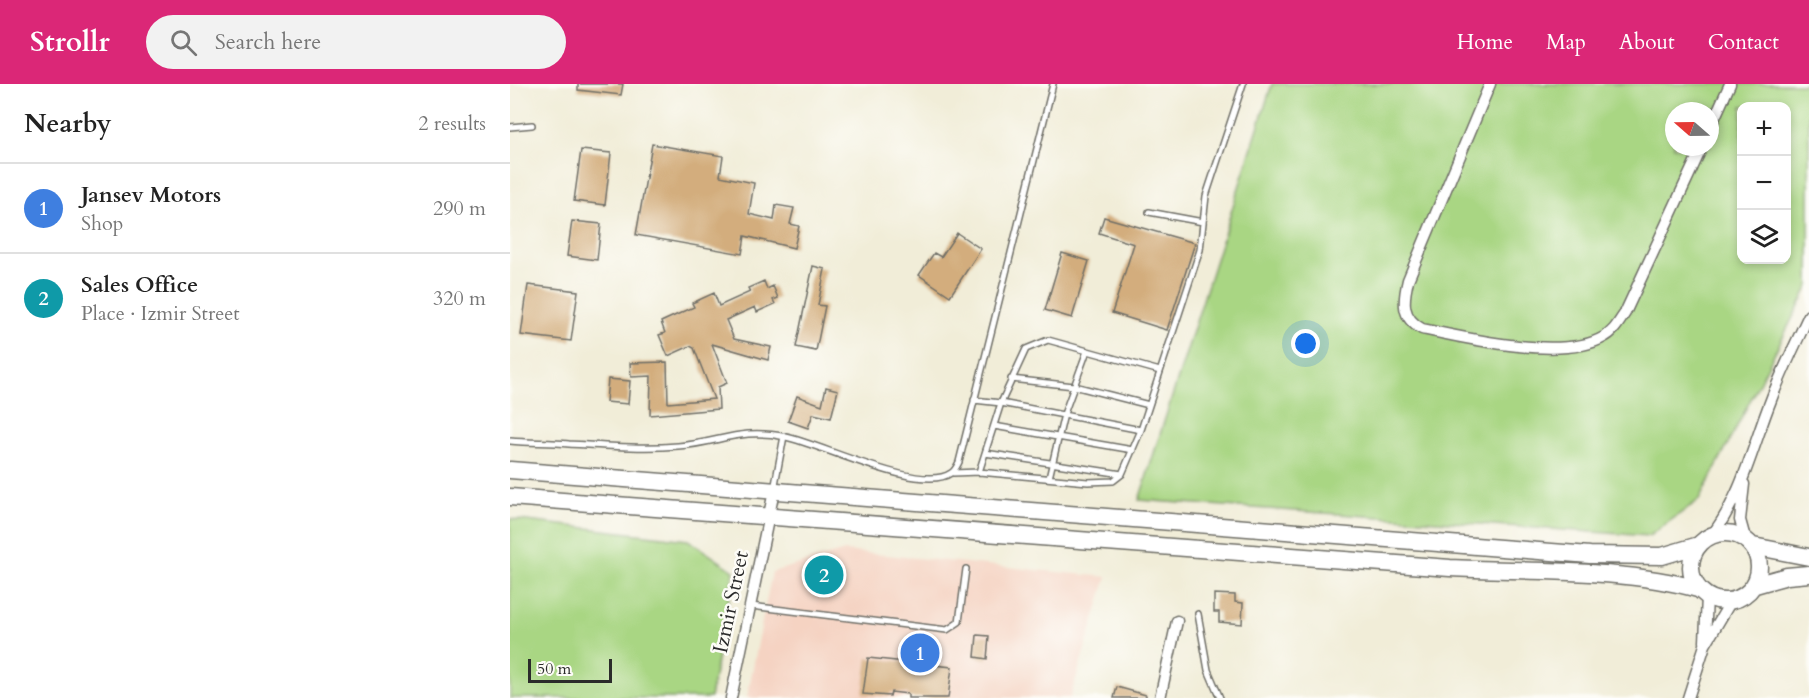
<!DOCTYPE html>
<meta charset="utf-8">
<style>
:root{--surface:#fff;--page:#f2f2f2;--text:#222;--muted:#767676;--line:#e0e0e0;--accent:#db2777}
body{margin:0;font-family:Cardo,serif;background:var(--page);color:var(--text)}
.controls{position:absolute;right:18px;top:18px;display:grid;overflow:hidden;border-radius:12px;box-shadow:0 3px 9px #0003}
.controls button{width:54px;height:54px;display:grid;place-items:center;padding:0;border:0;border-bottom:2px solid var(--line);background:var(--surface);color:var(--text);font:30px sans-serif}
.compass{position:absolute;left:1155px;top:18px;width:54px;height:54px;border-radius:50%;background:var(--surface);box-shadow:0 3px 9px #0003;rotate:290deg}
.scale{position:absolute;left:18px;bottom:15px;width:84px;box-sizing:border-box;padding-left:6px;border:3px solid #2b2b2b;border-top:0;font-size:16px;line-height:21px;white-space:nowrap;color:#2b2b2b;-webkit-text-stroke:4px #fdfcf7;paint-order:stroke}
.you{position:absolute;left:796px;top:260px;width:21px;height:21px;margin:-15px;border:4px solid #fff;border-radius:50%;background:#1a73e8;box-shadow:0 0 0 9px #1a73e833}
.badge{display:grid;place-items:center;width:39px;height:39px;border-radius:50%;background:var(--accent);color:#fff;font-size:20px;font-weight:700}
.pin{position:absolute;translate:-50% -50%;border:3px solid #fff;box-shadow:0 2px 6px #0006}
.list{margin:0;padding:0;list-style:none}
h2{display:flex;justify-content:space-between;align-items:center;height:78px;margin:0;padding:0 24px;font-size:26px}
h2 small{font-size:20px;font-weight:400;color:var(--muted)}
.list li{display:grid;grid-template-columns:39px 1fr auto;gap:18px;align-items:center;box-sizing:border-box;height:90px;padding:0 24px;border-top:2px solid var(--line)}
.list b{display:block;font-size:22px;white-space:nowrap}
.list p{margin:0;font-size:20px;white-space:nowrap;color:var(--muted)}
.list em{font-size:20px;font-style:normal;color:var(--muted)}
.icon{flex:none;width:33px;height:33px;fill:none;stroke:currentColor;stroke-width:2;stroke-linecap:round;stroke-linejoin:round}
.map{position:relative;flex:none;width:1299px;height:614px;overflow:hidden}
header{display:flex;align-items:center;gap:36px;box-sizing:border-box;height:84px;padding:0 30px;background:var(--accent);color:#fff}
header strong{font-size:28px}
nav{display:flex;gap:33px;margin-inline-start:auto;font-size:21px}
.search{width:420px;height:54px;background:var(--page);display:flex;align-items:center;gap:15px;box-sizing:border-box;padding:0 21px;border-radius:33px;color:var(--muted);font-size:22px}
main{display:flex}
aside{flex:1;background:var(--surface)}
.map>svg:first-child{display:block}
</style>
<header>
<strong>Strollr</strong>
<div class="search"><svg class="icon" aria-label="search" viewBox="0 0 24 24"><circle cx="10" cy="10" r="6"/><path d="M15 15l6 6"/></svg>Search here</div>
<nav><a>Home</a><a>Map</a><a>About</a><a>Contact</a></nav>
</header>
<main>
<aside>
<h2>Nearby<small>2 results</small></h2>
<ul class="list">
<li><span class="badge" style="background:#3f7fe0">1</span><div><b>Jansev Motors</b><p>Shop</p></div><em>290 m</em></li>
<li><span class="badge" style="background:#0f9aa8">2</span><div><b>Sales Office</b><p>Place · Izmir Street</p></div><em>320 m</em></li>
</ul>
</aside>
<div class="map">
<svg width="1299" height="614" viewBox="0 0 1299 614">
<rect width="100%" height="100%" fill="#fdfcf7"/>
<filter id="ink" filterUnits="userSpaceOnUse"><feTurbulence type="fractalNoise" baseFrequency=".0167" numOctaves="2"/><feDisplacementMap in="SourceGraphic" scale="12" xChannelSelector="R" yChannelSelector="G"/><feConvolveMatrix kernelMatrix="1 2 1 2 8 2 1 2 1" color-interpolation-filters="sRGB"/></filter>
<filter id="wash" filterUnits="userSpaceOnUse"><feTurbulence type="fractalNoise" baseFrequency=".008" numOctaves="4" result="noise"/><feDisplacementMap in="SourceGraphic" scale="24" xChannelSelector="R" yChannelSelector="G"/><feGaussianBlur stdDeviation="1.35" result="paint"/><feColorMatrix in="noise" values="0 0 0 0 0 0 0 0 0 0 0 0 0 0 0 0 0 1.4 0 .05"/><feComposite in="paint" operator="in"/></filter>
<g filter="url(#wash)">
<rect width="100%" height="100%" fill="#f1edd8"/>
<path fill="#f5d3c2" d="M 335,467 L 597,493 L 560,614 L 237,614 L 262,488 Z"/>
<path fill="#a9d683" stroke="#6a8057" stroke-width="1.5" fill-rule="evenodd" d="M 762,0 L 1299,0 L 1299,202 L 1189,416 L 1139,452 L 629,416 ZM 1232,22 L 1276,22 L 1276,176 L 1232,176 ZM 1164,27 L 1200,27 L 1200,63 L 1164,63 Z
M 0,435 L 178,456 L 224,487 L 200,614 L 0,614 Z"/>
<g id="blocks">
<path fill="#d3ad7d" d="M 68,0 L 113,0 L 111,11 L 68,6 Z
M 142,60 L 213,72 L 210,92 L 244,99 L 239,130 L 264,136 L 266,121 L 284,124 L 280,140 L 289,142 L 284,164 L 235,152 L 232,170 L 126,151 Z
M 71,66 L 101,69 L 95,121 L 64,117 Z
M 594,133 L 685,159 L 657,246 L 602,229 L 624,160 L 589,149 Z
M 62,137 L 91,140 L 87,176 L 57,172 Z
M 447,149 L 471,165 L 440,212 L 409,191 L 424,169 L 431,173 Z
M 552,169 L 579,177 L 562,234 L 535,226 Z
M 303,182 L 315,185 L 308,221 L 315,222 L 306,267 L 286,263 Z
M 254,197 L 257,205 L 263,202 L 268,214 L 263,216 L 265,220 L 247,228 L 245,223 L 216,236 L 224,255 L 261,263 L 258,276 L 202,260 L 217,299 L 208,303 L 209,325 L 140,331 L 141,292 L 121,293 L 120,279 L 157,278 L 158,319 L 204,315 L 184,264 L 180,262 L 158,272 L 149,251 L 155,249 L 151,238 L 184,223 L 182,219 L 204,209 L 209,222 L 240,208 L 238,204 Z
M 18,201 L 68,207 L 61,257 L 11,251 Z
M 98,295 L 120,297 L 118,320 L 96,318 Z
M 316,303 L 328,306 L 321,334 L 303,330 L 298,344 L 278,337 L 287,312 L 312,321 Z
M 322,484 L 323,496 L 307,498 L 306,486 Z
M 704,510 L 725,511 L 725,518 L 733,519 L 732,540 L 709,538 L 709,528 L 704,528 Z
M 467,551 L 479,552 L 477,575 L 465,573 Z
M 358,574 L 442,583 L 438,614 L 398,614 L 398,610 L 381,608 L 380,612 L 353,610 Z
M 607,603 L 636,611 L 636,614 L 604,614 Z"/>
</g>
</g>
<g filter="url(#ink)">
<use href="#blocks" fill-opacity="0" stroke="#706f68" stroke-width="1.5"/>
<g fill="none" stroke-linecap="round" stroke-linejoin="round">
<defs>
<path id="lane" d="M 0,43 L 22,41
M 639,128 L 693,138
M 501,295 L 564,302 L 639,321
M 464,316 L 491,319 L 516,265 L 538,256 L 650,287
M 484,342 L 623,366
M 0,357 C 20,359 39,358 59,360 C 95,362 132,365 168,362 C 210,359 230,343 276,353 C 311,360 411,410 441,389 C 445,387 447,382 449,378 L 543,0
M 475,369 L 612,390
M 469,388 L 578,398 L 603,397 L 612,390 L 631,346 L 690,166 L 696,112 L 733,0
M 443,389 L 469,388 L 491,319 L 631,346
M 539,394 L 554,330 L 577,267
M 264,406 L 274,352
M 241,522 L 437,546 L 449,538 L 456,485
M 688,530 L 698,586 L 710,614"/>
<path id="street" d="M 980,0 L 898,196 C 893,217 891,234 912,245 C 958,255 1054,277 1094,253 C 1104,248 1109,238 1115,229 L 1192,63
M 1200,44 L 1220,0
M 1234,400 L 1230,436 L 1235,454
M 1202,451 C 1232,412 1243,361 1261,316 C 1272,287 1286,259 1299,231
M 1195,558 L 1197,512
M 221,614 L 264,407
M 650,614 L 667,537
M 1178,614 L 1195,561 L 1221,517"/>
<path id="primary" d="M 0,386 L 1080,471 L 1152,472 L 1189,461
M 0,413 L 940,484 C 1018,488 1115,484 1188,505
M1181 483a34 34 0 1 1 68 0a34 34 0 1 1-68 0Z
M 1243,462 L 1299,473
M 1245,501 L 1277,492 L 1299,490"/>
</defs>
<use href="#lane" stroke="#706f68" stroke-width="8"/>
<use href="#street" stroke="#706f68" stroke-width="13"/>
<use href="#primary" stroke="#706f68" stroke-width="19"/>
<use href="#lane" stroke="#fff" stroke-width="5"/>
<use href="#street" stroke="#fff" stroke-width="10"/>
<use href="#primary" stroke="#fff" stroke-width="16"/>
</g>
</g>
<g text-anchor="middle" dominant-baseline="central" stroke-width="5" stroke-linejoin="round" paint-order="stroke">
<g font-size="21" fill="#2b2b2b" stroke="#fdfcf7">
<text transform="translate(221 518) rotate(-78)">Izmir Street</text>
</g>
</g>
</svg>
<div class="controls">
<button>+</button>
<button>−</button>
<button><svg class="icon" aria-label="layers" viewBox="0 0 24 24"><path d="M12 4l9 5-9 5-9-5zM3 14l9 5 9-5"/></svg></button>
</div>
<svg class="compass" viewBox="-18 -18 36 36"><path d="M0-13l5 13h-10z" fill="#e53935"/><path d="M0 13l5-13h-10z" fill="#767676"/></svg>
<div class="scale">50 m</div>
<div class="you"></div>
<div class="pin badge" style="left:410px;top:569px;background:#3f7fe0">1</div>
<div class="pin badge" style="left:314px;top:491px;background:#0f9aa8">2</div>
</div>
</main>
